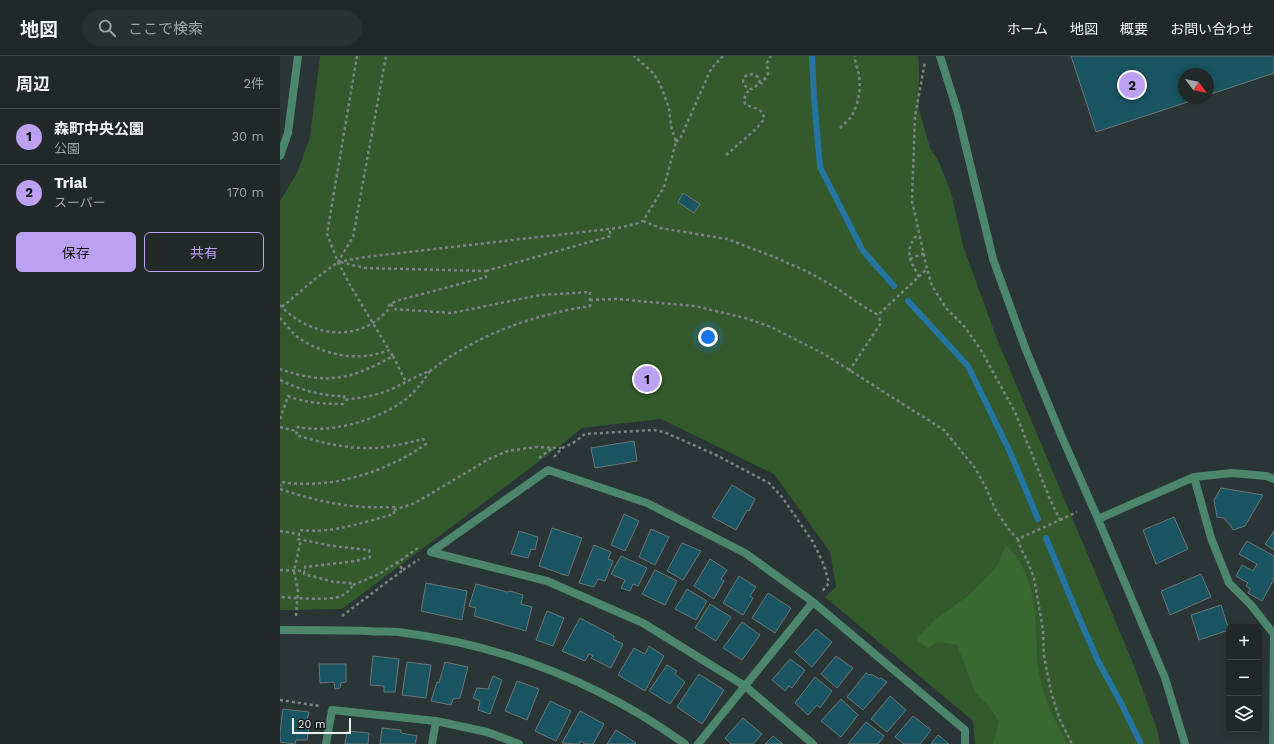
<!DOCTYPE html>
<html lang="ja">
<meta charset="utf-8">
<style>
:root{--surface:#202828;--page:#283030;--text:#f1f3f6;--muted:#a2a6a8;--line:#3d4445;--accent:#bca0f2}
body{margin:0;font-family:"Work Sans","Noto Sans JP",sans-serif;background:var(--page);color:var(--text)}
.controls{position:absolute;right:12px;bottom:12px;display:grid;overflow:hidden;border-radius:6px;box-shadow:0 2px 6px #0003}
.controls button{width:36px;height:36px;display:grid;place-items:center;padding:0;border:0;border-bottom:1px solid var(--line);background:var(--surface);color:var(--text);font:20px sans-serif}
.compass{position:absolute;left:898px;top:12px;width:36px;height:36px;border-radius:50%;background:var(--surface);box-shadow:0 2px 6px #0003;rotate:122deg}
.scale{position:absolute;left:12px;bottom:10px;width:59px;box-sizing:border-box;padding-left:4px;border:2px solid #eaf2f1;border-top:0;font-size:11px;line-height:14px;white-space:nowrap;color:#eaf2f1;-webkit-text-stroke:3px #171c1b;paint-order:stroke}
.you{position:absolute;left:428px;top:281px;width:14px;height:14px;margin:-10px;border:3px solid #fff;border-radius:50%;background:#1a73e8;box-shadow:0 0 0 6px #1a73e833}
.badge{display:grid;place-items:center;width:26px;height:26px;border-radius:50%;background:var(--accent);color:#111;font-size:13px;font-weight:700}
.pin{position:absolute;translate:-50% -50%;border:2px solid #fff;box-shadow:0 1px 4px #0006}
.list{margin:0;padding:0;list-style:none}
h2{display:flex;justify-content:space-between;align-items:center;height:52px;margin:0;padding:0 16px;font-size:17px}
h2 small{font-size:13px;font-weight:400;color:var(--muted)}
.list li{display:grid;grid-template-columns:26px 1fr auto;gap:12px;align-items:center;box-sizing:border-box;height:56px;padding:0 16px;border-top:1px solid var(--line)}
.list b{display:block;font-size:15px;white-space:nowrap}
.list p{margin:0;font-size:13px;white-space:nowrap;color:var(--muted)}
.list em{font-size:13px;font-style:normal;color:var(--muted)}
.actions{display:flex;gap:8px;padding:12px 16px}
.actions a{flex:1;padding:9px 0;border:1px solid var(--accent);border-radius:6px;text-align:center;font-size:14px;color:var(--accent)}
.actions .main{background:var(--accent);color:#111}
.icon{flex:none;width:22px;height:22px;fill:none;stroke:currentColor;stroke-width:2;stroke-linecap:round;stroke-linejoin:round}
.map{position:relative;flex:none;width:994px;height:688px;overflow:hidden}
header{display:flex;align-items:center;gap:24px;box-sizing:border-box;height:56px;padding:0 20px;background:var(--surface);border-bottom:1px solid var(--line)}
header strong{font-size:19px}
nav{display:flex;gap:22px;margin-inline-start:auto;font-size:14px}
.search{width:280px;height:36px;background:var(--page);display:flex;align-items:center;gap:10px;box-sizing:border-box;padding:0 14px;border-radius:22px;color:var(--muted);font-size:15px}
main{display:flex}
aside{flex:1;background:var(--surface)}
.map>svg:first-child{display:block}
</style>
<header>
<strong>地図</strong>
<div class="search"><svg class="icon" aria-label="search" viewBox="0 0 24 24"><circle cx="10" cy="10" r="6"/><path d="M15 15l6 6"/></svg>ここで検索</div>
<nav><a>ホーム</a><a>地図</a><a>概要</a><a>お問い合わせ</a></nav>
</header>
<main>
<aside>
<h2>周辺<small>2件</small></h2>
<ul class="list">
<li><span class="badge">1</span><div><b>森町中央公園</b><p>公園</p></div><em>30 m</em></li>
<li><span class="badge">2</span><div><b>Trial</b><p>スーパー</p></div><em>170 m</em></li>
</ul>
<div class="actions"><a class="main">保存</a><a>共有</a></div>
</aside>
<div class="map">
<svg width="994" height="688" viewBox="0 0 994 688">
<rect width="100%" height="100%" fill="#2a3635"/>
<path fill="#33592c" d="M 40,0 L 638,0 L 639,10 L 639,53 L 650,92 L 658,104 L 671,136 L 683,190 L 717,283 L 815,516 L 854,610 L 877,673 L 880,688 L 695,688 L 693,665 L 545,541 L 556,531 L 550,496 L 494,418 L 381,363 L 302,372 L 286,385 L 62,553 L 0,554 L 0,145 L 17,117 L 30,81 Z"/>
<path fill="#38692f" d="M 726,489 C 755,517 755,555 757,593 C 757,601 757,609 759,617 C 764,643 774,665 788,688 L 713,688 L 719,666 L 711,653 L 695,636 L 677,589 L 657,586 L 648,593 L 636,583 L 657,562 L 688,540 L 717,510 Z"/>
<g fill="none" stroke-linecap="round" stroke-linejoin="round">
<path stroke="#2575a2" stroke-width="6" d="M 532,0 L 534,41 L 540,111 L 583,195 L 614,230
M 628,245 L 688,310 L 730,396 L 758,463
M 766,482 L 794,550 L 818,605 L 841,647 L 861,688"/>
</g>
<path fill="#1a5461" stroke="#697679" d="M 791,0 L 994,0 L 994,17 L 928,39 L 928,18 L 904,18 L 904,42 L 920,42 L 816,76 Z
M 403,137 L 420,148 L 414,157 L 398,146 Z
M 354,385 L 357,405 L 315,412 L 311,392 Z
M 452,429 L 475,443 L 469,455 L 467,454 L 456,474 L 432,461 Z
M 941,432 L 983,439 L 965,470 L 953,474 L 951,470 L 944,462 L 937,461 L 934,444 Z
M 344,458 L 359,465 L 345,495 L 331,489 Z
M 894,461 L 908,493 L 876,508 L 863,474 Z
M 272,472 L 302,482 L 288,520 L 259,510 Z
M 371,473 L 389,481 L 375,509 L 359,501 Z
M 239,475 L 258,481 L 255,494 L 251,493 L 248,502 L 231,498 Z
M 994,475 L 994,494 L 985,488 Z
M 967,485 L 994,500 L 994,523 L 982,545 L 968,537 L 970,533 L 966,530 L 968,527 L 956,520 L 962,509 L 973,515 L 977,508 L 959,498 Z
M 402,487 L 421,495 L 403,524 L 387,515 Z
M 314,489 L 331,496 L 328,503 L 333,505 L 325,525 L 318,523 L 314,531 L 299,527 Z
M 341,500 L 367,512 L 358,530 L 353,528 L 350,535 L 341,532 L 345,524 L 331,518 Z
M 430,503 L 447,514 L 441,523 L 444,525 L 434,543 L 414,530 Z
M 375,514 L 397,525 L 385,549 L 362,538 Z
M 921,518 L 931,541 L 890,559 L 881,535 Z
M 459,520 L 476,531 L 470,540 L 473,542 L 463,559 L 443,547 Z
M 146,527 L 187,535 L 182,564 L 141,555 Z
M 196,528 L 227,536 L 230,535 L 243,539 L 241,548 L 252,551 L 246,575 L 194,560 L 196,552 L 189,550 Z
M 407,533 L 427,545 L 416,564 L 395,553 Z
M 488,537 L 511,552 L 495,577 L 472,562 Z
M 430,548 L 451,561 L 436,585 L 415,572 Z
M 941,549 L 949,574 L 919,584 L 911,559 Z
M 267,555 L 284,562 L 273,590 L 256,584 Z
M 300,562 L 334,580 L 333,583 L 343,588 L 331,612 L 311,602 L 313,600 L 309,598 L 305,605 L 282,595 Z
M 462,566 L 480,579 L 462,604 L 443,592 Z
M 536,573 L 552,586 L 532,611 L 515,596 Z
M 369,590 L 384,600 L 365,635 L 338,619 L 354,592 L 365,598 Z
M 93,600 L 119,603 L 115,636 L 104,636 L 104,630 L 90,629 Z
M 556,600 L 573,612 L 557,632 L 541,618 Z
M 510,603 L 525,614 L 512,632 L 509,630 L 505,635 L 492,624 Z
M 127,606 L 151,609 L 146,642 L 122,639 Z
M 165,606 L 188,611 L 180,642 L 173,643 L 171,649 L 151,645 L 157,626 L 159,627 Z
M 39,608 L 66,608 L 66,626 L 61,627 L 60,632 L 55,633 L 54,626 L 40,627 Z
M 387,609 L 397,615 L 395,618 L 405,626 L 390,648 L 369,635 Z
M 586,617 L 589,619 L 591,618 L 599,623 L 601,622 L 607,626 L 583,654 L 567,641 Z
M 419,618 L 444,634 L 422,668 L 397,651 Z
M 213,620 L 222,624 L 210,658 L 198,654 L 200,645 L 193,642 L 197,632 L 208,633 Z
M 535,621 L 552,635 L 540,652 L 537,649 L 528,659 L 515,647 Z
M 237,625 L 259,633 L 247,664 L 225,655 Z
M 610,640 L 626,654 L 607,676 L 591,663 Z
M 561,643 L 578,659 L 561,681 L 541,665 Z
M 270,645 L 291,655 L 276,685 L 255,675 Z
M 3,653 L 29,656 L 27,664 L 30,666 L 27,684 L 16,684 L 15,688 L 0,686 L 0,676 Z
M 300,655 L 324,668 L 313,688 L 305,688 L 301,685 L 299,688 L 282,687 Z
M 633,660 L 651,674 L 640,688 L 624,688 L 615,681 Z
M 463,662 L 482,678 L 473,688 L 451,688 L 445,682 Z
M 586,666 L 604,680 L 598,688 L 568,688 Z
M 102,672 L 121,674 L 121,677 L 137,680 L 135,688 L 100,688 Z
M 336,674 L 356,687 L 355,688 L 327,688 Z
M 67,675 L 89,677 L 88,688 L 65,688 Z
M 658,679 L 669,688 L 651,688 Z
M 493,680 L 503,688 L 485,688 Z"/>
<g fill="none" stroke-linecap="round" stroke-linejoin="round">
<path stroke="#7b8584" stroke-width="2.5" stroke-dasharray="3 3" stroke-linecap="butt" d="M 77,0 L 47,178 L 58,206 L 73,181 L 106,0
M 480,27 L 478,21 C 464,11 456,31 472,33 L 480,27 L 482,27 L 488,18 L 487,7 L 491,0
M 560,72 C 563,69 568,65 571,61 C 579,47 582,30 578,15 C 577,10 574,5 575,0
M 396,86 L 401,81 L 431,13 L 443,0
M 446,99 L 476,73 L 484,63 C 483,51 473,53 465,48 L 464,43 L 469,33
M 363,165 L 380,172 L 447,183 L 492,200 L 528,216 L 555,231 L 578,247 L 598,259 L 647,213 L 632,145 L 635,60 L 645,6
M 630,203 L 644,197
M 58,206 L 70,229 L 109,294
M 206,215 L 331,180 L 329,173
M 639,221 C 631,206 624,197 635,181 L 640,180
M 310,244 L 337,243 L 369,246 L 415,250 L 465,262 L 491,271 L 544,298 L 664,374 L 695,412 L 706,432 L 716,455 L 730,475 L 738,483 L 780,464 L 769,441 L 735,356 L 701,294 L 685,271 L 666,252 L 652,230 L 647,213
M 111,248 L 114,253 L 172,257 L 260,239 L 310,236 L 310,250 C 252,259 196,279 150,315
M 0,249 C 25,276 66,287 97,264 C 101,261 105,257 109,253 L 109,249 L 116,245 L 206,221 L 206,215 L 85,212 L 60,206
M 2,251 L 35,223 L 58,206 L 85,201 L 338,172 L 355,168 L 363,165 L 384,131 L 396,86 L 391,70 L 389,52 L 380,28 L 373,17 L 354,0
M 0,262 C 7,269 13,279 22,284 C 47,300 81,306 109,294 L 113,300 C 71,324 46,329 0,313
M 113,300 L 126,326
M 569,315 L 601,267 L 598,259
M 0,324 C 21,334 41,340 64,340 L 64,344 C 79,342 93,340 107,335 C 122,329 135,320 150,315 C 143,325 136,335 126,343 C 99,364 51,378 18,371 L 16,379 C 42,387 68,393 95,392 C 111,391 128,387 143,383 L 146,388 C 107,416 49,434 2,426 L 0,430
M 0,363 L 8,340 C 26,347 44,348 63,348 L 64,344
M 0,371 L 16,375
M 274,401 L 282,392 L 293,387 L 305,378 L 374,374 L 384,376 L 436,399 L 489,427 L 502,441 L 533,486 L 544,509 L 549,527 L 541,537
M 259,402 L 272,392
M 0,433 C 39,446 72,453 114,451 L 114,458 C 84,466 52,478 20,474 L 18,483 L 53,490 L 89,494 L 90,501 L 76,505 L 25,511 L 24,518 L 54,526 L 70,527 L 73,529 C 70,534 67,537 61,540 C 49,545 14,542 0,541
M 114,454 L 135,447 L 209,403 L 228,395 L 255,391 L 281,392
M 780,464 L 797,456
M 0,475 L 18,478
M 738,483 L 741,493 L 748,506 L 754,522 L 763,574 L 764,600 L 771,636 L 780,664 L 792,688
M 0,514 L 25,515
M 123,514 L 139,503
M 73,529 L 99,518 L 124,502 L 138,492
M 16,560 L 18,535 L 14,515 L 21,483
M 62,560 L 123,514 L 117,506
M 0,644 L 40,650"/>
<path stroke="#4b866d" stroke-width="8" d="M 914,421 L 931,482 L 949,527 L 971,549 L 993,577
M 818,463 L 914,421 L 952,417 L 986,420 L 994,423
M 46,688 L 52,654 L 156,665 L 207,676 L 239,688
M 152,688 L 156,665
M 418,688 L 533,546
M 533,688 L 465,630 L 363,567 L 267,525 L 151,496 L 268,414 L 367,447 L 465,497 L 533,546 L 685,674 L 685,688
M 993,688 L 994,576"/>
<path stroke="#4b866d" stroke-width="8" d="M 660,0 L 677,54 L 713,203 L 746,294 L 781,379 L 818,463 L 885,622 L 905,688
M 0,100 L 8,77 L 18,0
M 0,574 C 29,574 58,574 88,575 C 98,576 108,575 118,576 C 223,589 320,627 405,688"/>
</g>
</svg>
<div class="controls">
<button>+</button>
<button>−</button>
<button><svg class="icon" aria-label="layers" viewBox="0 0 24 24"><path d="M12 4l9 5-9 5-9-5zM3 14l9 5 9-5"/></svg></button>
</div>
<svg class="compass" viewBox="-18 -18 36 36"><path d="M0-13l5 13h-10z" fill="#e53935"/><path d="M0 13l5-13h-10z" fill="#a2a6a8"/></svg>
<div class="scale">20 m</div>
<div class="you"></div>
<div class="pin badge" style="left:367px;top:323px">1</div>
<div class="pin badge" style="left:852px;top:29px">2</div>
</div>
</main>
